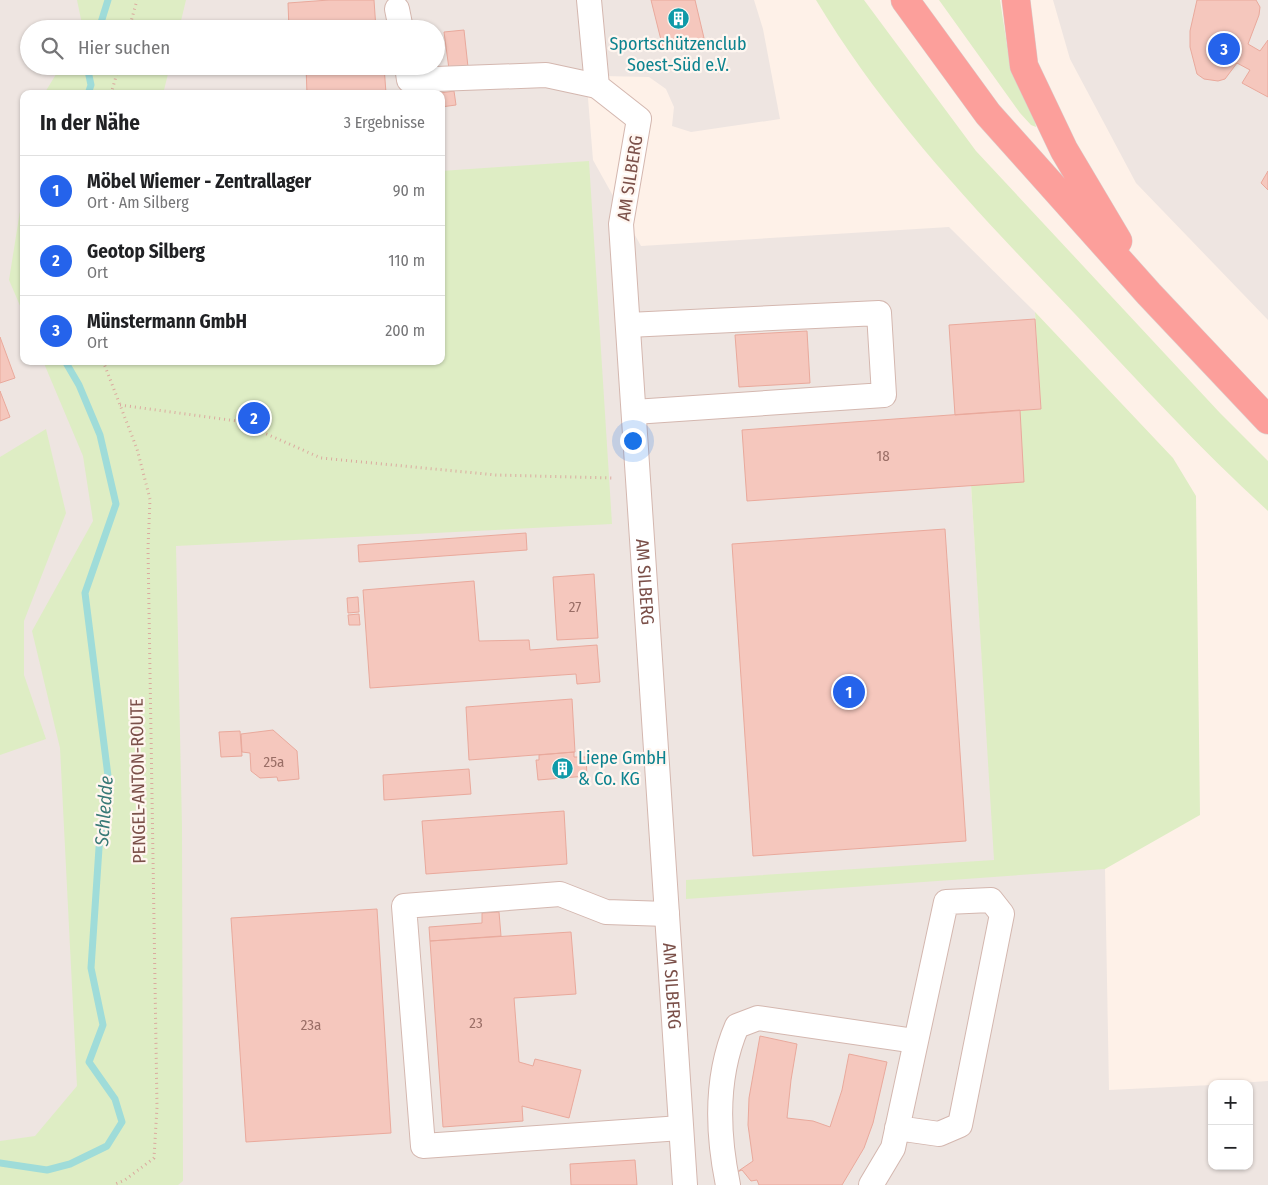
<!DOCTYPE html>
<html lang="de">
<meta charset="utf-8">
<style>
:root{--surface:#fff;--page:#f6f6f6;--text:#202124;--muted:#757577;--line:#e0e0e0;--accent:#2563eb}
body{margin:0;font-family:"Fira Sans Condensed",sans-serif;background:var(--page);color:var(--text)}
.controls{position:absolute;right:15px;bottom:15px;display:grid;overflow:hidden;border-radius:10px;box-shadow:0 1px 4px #0004}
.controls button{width:45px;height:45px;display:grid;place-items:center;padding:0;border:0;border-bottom:1px solid var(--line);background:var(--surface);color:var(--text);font:25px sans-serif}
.you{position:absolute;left:632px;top:440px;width:18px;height:18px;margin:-12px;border:4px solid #fff;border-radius:50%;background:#1a73e8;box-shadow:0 0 0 8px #1a73e833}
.badge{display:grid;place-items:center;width:32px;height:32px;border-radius:50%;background:var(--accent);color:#fff;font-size:16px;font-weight:700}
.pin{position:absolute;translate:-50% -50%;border:2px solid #fff;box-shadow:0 1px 5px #0006}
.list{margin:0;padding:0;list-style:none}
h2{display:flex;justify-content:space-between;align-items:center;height:65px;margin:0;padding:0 20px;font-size:21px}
h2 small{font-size:16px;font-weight:400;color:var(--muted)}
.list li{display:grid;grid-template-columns:32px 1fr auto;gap:15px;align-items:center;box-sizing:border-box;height:70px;padding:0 20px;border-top:1px solid var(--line)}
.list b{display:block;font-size:19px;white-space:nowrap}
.list p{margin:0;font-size:16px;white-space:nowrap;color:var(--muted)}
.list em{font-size:16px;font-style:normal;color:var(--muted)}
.icon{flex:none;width:28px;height:28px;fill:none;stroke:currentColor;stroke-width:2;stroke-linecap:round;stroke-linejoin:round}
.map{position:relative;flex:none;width:1268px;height:1185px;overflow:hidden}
.search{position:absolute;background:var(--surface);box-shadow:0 1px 4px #0004;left:20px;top:20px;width:425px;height:55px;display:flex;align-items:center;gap:12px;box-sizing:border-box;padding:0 18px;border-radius:28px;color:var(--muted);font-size:19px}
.panel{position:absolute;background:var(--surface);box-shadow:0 1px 4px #0004;left:20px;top:90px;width:425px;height:275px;border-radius:10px}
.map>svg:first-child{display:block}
</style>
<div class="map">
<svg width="1268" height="1185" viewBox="0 0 1268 1185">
<rect width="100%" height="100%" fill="#fef1e8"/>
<path fill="#eee5e1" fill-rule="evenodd" d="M 0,0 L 580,0 L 593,160 L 641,246 L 949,227 L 1035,312 L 1041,409 L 1020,410 L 1024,482 L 971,485 L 995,860 L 1105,869 L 1109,1090 L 1212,1085 L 1212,1166 L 1249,1166 L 1249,1084 L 1225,1084 L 1268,1081 L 1268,1185 L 0,1185 ZM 29,29 L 436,29 L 436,66 L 29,66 ZM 24,94 L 441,94 L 441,361 L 24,361 Z
M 596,0 L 754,0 L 763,29 L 780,119 L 691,132 L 672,126 L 674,107 L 666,89 L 649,77 L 603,76 Z
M 1053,0 L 1268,0 L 1268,320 L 1136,183 L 1070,59 Z"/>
<path fill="#deedc4" d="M 77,0 L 186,0 L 179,29 L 83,29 Z
M 816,0 L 864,0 L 976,151 L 1220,413 L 1268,461 L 1268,511 C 1200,449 1138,381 1075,314 C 981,216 886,117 816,0 Z
M 939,0 L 1000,0 L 1009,58 L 1034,116 L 1036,127 L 1031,125 L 1020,113 Z
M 61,66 L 170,66 L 163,94 L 44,94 Z
M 589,161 L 612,524 L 176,546 L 182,827 L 183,1181 L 178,1185 L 0,1185 L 0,1141 L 35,1136 L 77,1086 L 60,748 L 32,631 L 93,521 L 83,456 L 43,361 L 441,361 L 441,171 Z
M 24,186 L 24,315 L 9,280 Z
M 1035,312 L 1173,458 L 1196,496 L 1200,815 L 1105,869 L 686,899 L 686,880 L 994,860 L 971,485 L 1024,481 L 1019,410 L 1041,409 Z
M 46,429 L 66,513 L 24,621 L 24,675 L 46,739 L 0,755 L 0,457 Z"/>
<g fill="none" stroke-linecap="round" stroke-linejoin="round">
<path stroke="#9fdcd9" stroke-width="7" d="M 99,29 L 108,0
M 87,66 L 91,85 L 88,94
M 0,1163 L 47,1170 L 70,1164 L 107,1146 L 122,1122 L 115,1099 L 89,1062 L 103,1025 L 91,968 L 99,848 L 108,776 L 85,593 L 116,504 L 100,435 L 79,385 L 65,361"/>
</g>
<path fill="#f5c7bd" stroke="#e9a99c" d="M 329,0 L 374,0 L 376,29 L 289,29 L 288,3 Z
M 651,0 L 695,0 L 704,38 L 663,48 Z
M 1197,0 L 1256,0 L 1260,7 L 1259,15 L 1248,44 L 1260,51 L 1268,40 L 1268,97 L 1242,83 L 1250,70 L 1237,63 L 1225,79 L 1218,81 L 1204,79 L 1197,74 L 1190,47 L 1190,31 Z
M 464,30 L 468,67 L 449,69 L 444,32 Z
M 306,66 L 384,66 L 386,93 L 307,94 Z
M 454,91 L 456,105 L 441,107 L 441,94 L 434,94 Z
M 1268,171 L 1268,190 L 1261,183 Z
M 1035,319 L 1041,409 L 955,415 L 949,325 Z
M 807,331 L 810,383 L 739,387 L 735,335 Z
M 0,337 L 15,378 L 0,383 Z
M 0,391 L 10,417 L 0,421 Z
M 1020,410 L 1024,482 L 747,501 L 742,430 Z
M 945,529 L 966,841 L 753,856 L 732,544 Z
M 526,533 L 527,550 L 359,562 L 358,545 Z
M 594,574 L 598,638 L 557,640 L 553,577 Z
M 474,581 L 479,641 L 529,640 L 530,650 L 597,645 L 600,682 L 577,684 L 576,674 L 370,688 L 363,590 Z
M 358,597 L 359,612 L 348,613 L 347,598 Z
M 359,614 L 360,625 L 349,625 L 348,615 Z
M 572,699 L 575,752 L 469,760 L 466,707 Z
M 273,730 L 297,751 L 299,779 L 278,781 L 277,777 L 260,778 L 251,771 L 250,753 L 242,752 L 241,734 Z
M 240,731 L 242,756 L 221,757 L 219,732 Z
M 574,752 L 574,757 L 586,757 L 587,776 L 538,780 L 536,760 L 539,760 L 539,755 Z
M 469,769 L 471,794 L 384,800 L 383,775 Z
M 564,811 L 567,864 L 426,874 L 422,821 Z
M 377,909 L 391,1133 L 246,1142 L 231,918 Z
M 499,912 L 501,936 L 430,941 L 429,927 L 482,923 L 482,913 Z
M 571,932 L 576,994 L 514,998 L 519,1062 L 533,1066 L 535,1059 L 581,1070 L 569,1118 L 522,1106 L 523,1121 L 443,1127 L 430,941 Z
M 760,1036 L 797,1044 L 791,1080 L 787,1118 L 813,1121 L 830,1127 L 842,1090 L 849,1054 L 887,1062 L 873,1123 L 864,1148 L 842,1185 L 759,1185 L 757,1180 L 751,1181 L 742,1170 L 737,1172 L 753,1161 L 748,1125 L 749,1098 Z
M 635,1160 L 637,1185 L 571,1185 L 570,1164 Z"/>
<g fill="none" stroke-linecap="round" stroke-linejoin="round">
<defs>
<g id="minor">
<path id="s1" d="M 589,0 L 597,86 L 639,119 L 621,224 L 685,1185"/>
<path d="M 397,9 L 401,29"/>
<path d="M 407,66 L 409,80 L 546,75 L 597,86"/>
<path d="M 628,325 L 879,313 L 884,395 L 634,412"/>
<path d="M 667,914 L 606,912 L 560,894 L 404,906 L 423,1146 L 681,1128"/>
<path d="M 728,1185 C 717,1132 715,1077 737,1026 L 758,1018 L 915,1041"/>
<path d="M 871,1185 L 893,1148 L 946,902 L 991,900 L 1002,914 L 960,1125 L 939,1134 L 897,1128"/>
</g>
<path id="highway" d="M 905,0 L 988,114 L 1149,294 L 1268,420
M 1016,0 L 1024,66 L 1064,150 L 1118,241"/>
</defs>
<use href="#minor" stroke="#d4b7af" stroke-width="26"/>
<use href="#highway" stroke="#dacecc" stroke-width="29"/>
<path stroke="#dbaa9f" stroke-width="3" stroke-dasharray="1 4" stroke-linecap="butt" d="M 129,29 L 137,0
M 111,94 L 119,66
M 103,361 L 137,449 L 150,499 L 148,548 L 157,1107 L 154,1158 L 125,1180 L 113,1185
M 120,405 L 237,421 L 321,458 L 496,475 L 614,478"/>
<use href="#minor" stroke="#fff" stroke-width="24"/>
<use href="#highway" stroke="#fc9f9b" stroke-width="28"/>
</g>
<defs>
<symbol id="building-disc" viewBox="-11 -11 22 22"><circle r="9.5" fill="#0f9aa8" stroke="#fff6f0"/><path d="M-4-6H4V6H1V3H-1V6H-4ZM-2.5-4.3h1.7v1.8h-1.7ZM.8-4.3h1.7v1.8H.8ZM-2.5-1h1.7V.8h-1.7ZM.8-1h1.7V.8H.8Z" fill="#fff"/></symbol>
</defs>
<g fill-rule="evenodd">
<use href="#building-disc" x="666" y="6" width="25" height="25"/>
<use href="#building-disc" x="550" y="756" width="25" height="25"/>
</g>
<g text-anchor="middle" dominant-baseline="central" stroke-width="4.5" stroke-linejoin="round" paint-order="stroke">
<g font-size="15" fill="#9a6e66">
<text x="883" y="456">18</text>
<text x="575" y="607">27</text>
<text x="274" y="762">25a</text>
<text x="476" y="1023">23</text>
<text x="311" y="1025">23a</text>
</g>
<g font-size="18" fill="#0d838f" stroke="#fff6f0">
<text x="678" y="44">Sportschützenclub<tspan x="678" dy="21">Soest-Süd e.V.</tspan></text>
<text x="578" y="758" text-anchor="start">Liepe GmbH<tspan x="578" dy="21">&amp; Co. KG</tspan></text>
</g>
<g font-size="18" fill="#7b5049" stroke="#fff6f0">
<text transform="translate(630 178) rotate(-81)">AM SILBERG</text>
<text stroke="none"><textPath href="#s1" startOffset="605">AM SILBERG</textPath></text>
<text transform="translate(138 781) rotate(-91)">PENGEL-ANTON-ROUTE</text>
<text stroke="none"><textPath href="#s1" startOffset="1010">AM SILBERG</textPath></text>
</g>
<g font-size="19" font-style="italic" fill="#387976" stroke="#fff6f0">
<text transform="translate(104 811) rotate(-86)">Schledde</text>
</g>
</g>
</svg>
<div class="controls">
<button>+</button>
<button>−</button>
</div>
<div class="you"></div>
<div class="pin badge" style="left:849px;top:692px">1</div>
<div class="pin badge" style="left:254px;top:418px">2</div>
<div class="pin badge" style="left:1224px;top:49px">3</div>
<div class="search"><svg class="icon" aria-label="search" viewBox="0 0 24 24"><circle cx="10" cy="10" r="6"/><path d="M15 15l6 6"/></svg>Hier suchen</div>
<section class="panel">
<h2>In der Nähe<small>3 Ergebnisse</small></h2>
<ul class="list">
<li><span class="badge">1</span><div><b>Möbel Wiemer - Zentrallager</b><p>Ort · Am Silberg</p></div><em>90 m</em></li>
<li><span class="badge">2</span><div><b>Geotop Silberg</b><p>Ort</p></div><em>110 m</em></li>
<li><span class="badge">3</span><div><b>Münstermann GmbH</b><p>Ort</p></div><em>200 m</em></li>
</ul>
</section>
</div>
